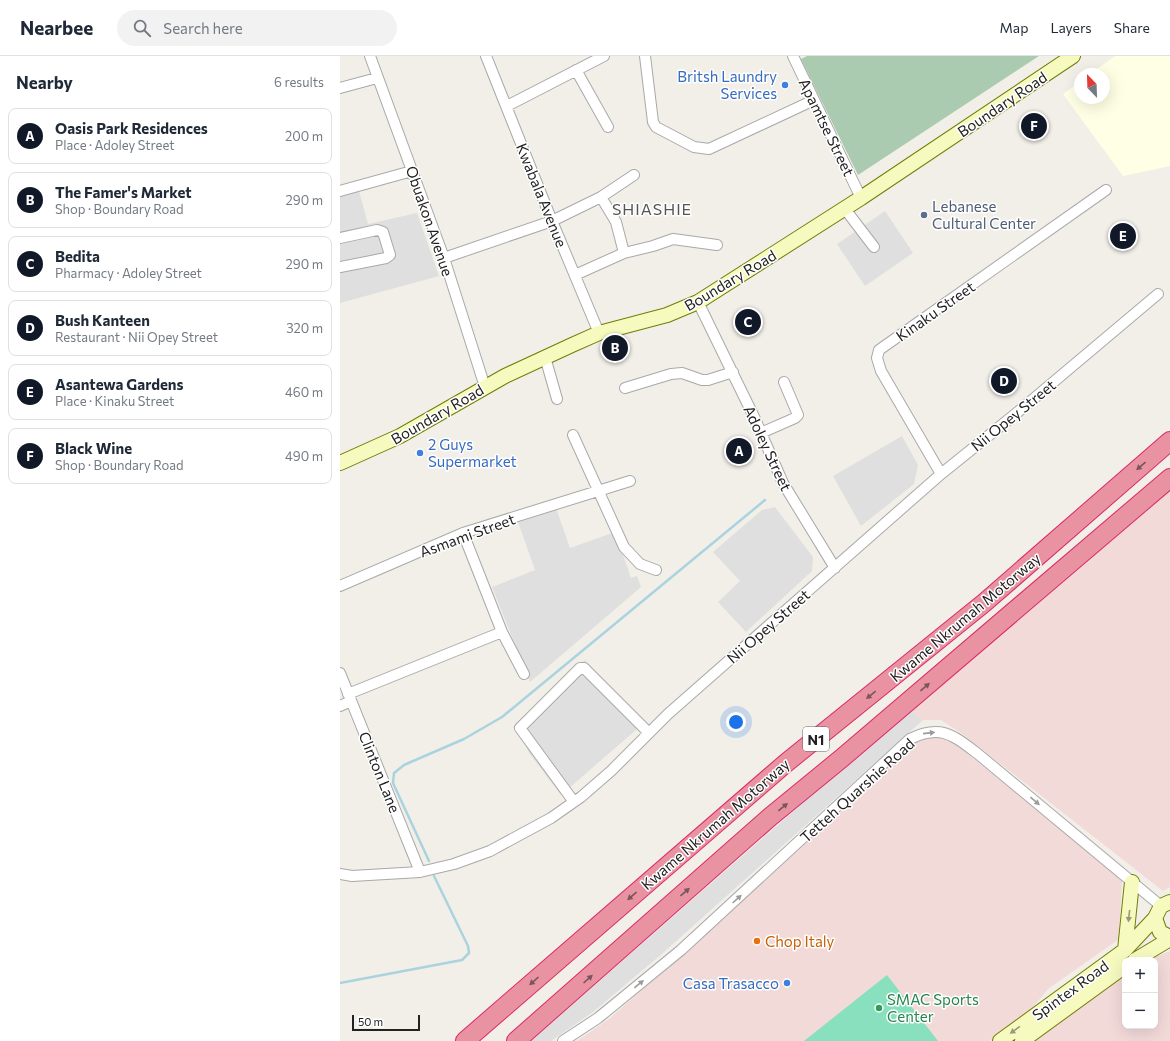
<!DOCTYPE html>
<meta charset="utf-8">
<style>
:root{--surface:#fff;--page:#f2f2f3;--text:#1f2937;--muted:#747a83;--line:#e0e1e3;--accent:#111827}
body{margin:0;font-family:Commissioner,sans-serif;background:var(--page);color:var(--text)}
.controls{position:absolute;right:12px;bottom:12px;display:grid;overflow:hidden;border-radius:8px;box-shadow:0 4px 16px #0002}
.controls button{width:36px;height:36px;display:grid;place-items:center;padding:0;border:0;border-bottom:1px solid var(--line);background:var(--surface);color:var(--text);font:20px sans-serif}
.compass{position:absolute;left:734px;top:12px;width:36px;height:36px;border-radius:50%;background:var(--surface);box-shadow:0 4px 16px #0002;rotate:337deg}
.scale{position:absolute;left:12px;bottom:10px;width:68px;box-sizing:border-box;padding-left:4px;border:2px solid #222;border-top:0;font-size:11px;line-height:14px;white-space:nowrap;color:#222;-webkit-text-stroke:3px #fff;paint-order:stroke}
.you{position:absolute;left:396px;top:666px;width:14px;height:14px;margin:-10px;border:3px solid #fff;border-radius:50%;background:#1a73e8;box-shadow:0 0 0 6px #1a73e833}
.badge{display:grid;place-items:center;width:26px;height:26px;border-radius:50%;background:var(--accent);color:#fff;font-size:13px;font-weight:700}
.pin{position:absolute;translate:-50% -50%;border:2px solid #fff;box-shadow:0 1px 4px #0006}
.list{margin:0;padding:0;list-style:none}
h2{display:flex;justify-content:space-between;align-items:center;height:52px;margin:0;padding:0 16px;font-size:17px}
h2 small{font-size:13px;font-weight:400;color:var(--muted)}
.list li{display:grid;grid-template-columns:26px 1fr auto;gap:12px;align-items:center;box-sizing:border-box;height:56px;margin:0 8px 8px;padding:0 8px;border:1px solid var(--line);border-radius:8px}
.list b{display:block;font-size:15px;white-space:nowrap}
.list p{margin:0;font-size:13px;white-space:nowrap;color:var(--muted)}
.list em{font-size:13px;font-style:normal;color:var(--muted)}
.icon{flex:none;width:22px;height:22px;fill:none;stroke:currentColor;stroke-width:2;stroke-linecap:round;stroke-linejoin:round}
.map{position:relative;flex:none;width:830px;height:985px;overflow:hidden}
header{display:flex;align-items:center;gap:24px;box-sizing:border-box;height:56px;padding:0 20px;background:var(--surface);border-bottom:1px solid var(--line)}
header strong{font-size:19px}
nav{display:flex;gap:22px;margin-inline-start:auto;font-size:14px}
.search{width:280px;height:36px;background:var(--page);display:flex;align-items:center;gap:10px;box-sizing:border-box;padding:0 14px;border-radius:22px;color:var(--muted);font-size:15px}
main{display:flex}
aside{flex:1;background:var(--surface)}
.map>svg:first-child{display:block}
</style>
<header>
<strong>Nearbee</strong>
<div class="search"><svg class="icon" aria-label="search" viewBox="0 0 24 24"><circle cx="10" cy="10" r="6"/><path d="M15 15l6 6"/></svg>Search here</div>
<nav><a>Map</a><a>Layers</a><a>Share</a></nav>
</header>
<main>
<aside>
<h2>Nearby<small>6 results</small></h2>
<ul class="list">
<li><span class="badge">A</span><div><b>Oasis Park Residences</b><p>Place · Adoley Street</p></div><em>200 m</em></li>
<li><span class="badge">B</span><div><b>The Famer's Market</b><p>Shop · Boundary Road</p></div><em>290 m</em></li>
<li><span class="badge">C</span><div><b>Bedita</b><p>Pharmacy · Adoley Street</p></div><em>290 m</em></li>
<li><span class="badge">D</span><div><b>Bush Kanteen</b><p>Restaurant · Nii Opey Street</p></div><em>320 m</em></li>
<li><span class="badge">E</span><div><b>Asantewa Gardens</b><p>Place · Kinaku Street</p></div><em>460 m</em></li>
<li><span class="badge">F</span><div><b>Black Wine</b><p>Shop · Boundary Road</p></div><em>490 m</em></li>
</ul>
</aside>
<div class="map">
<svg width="830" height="985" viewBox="0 0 830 985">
<rect width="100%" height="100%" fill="#f2efe9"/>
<path fill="#e0dfdf" d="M 19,135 L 28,168 L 77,157 L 99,220 L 0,247 L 0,141 Z
M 545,155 L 573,197 L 525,230 L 497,188 Z
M 562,380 L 578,409 L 574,428 L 521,470 L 493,420 Z
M 435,451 L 473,501 L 472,515 L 406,576 L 378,546 L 400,525 L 373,496 L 422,454 Z
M 216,452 L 230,492 L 275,476 L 291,522 L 297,520 L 301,531 L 190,626 L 152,531 L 195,514 L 178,466 Z
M 245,604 L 304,667 L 221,739 L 189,697 L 175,668 Z
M 569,654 L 583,664 L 323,897 L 253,956 L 211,985 L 191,985 Z"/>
<path fill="#f2dad9" d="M 830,429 L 830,831 L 823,835 L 621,677 L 601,664 L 583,664 L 569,654 Z
M 600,681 L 614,687 L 782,823 L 779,883 L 708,933 L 684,962 L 649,985 L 237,985 L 269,963 L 475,779 L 579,683 Z
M 830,895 L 830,985 L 690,985 L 785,918 L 785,970 L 815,970 L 815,904 L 808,904 Z"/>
<path fill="#ffffe5" d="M 775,0 L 830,0 L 830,110 L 783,120 L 723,38 L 740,26 L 740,42 L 764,42 L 764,18 L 750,18 Z"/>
<path fill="#aacbaf" d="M 467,0 L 699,0 L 518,119 L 461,3 Z"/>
<path fill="#88e0be" d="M 547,919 L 598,985 L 464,985 Z"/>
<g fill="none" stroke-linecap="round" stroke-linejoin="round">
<path stroke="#aad3df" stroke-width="2.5" d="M 89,805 L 53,727 L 54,717 L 64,709 L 124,683 L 162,661 L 425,444
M 0,927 L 122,904 L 129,897 L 128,890 L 94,820"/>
<defs>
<path id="minor" d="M 30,0 L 104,202 L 145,331
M 146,0 L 212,165 L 259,277
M 305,0 L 313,66 L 316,71 L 354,91 L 369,93 L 474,44
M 453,0 L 521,142
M 236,14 L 268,71
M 0,32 L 37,22
M 167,50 L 264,0
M 0,135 L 72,115
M 261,141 L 276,166 L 284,197
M 505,153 L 534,191
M 0,182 L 37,174 L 43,176 L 50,199 L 46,202 L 0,211
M 104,202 L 212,165 L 261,141 L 294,119
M 235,219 L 284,197 L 313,190 L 333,183 L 377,189
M 358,246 L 415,363 L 443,427 L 495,512
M 205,301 L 217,343
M 285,332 L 331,318 L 342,317 L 362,324 L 368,324 L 393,316
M 421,377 L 455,362 L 458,359 L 444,326
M 233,379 L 284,491 L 300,508 L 316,514
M 601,418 L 541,315 L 537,302 L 539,294 L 766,134
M 123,477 L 162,576 L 184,618
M 0,530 L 123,477 L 290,425
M 0,617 L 80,816
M 8,638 L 162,576
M 0,650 L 11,645
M 234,746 L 180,672 L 240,612 L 244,612 L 309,677
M 0,818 L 12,820 L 80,816 L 114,808 L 150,795 L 211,762 L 241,741 L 271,715 L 328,658 L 601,418 L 673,360 L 818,238
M 223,985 L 258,962 L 341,894 L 570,683 C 601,668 613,679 638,698 L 821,850"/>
<path id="secondary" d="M 0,407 L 60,380 L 165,320 L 232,289 L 259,277 L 327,259 L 358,246 L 521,142 L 733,0
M 830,846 L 821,850 L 815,862 L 820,876 L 830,881
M 785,894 L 792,826
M 795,904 L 830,883
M 660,985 L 785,894 L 815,862
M 682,985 L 785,910"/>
<path id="motorway" d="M 125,985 L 446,707 L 644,547 L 830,385
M 176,985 L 430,761 L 502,702 L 830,422"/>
</defs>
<use href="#minor" stroke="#a9a9a9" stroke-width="12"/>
<use href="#secondary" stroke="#707d05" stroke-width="16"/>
<use href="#motorway" stroke="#dc2a67" stroke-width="20"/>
<use href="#minor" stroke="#fff" stroke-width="10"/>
<use href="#secondary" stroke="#f7fabf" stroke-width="14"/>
<use href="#motorway" stroke="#e892a2" stroke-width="18"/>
</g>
<defs><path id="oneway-solid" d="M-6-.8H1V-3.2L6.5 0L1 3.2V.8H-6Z"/></defs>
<g fill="#7b545c">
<use href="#oneway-solid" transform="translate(801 410) rotate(139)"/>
<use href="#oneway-solid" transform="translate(585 631) rotate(-40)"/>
<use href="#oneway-solid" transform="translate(531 639) rotate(141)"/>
<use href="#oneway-solid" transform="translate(443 751) rotate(-39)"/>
<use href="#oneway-solid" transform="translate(345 836) rotate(-41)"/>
<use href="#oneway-solid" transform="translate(292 840) rotate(139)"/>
<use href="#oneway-solid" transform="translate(248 923) rotate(-42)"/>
<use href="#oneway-solid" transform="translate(194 925) rotate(138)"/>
</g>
<g fill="#9c9c9c">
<use href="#oneway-solid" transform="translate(589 677) rotate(-6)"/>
<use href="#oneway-solid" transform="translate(695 745) rotate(40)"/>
<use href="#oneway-solid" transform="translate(397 843) rotate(-42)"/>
<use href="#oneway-solid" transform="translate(299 928) rotate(-39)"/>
</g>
<g fill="#979978">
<use href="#oneway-solid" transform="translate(789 860) rotate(96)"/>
<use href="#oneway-solid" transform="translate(675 974) rotate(144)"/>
</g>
<g fill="#3f7fe0" stroke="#fff" stroke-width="1.5">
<circle cx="445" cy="29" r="4"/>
<circle cx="80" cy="397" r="4"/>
<circle cx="447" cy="927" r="4"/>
</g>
<circle fill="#5c6f8a" stroke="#fff" stroke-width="1.5" cx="584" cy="159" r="4"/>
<circle fill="#e8710a" stroke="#fff" stroke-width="1.5" cx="417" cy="885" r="4"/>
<circle fill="#2e9e5b" stroke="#fff" stroke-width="1.5" cx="539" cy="952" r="4"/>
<g text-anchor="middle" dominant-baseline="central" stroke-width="3" stroke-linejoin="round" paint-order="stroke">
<rect fill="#fff" stroke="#646464" stroke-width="1" x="463" y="671" width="26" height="24" rx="3"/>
<g font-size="14" font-weight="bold" fill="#222">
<text x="476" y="683">N1</text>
</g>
<g font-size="15" fill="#366cbe" stroke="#fff" text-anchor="end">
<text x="437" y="20">Britsh Laundry<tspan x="437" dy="17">Services</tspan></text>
<text x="88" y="388" text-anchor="start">2 Guys<tspan x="88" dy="17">Supermarket</tspan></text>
<text x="439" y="927">Casa Trasacco</text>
</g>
<g font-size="15" fill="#222" stroke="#fff">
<text transform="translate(662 48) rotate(-34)">Boundary Road</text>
<text transform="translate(487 71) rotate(64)">Apamtse Street</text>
<text transform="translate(202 139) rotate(68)">Kwabala Avenue</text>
<text transform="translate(90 165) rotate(71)">Obuakon Avenue</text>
<text transform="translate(390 224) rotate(-31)">Boundary Road</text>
<text transform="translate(595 255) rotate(-35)">Kinaku Street</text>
<text transform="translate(97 358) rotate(-30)">Boundary Road</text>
<text transform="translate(673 359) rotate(-39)">Nii Opey Street</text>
<text transform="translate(428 392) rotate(65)">Adoley Street</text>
<text transform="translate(127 479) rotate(-20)">Asmami Street</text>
<text transform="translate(625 561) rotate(-40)">Kwame Nkrumah Motorway</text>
<text transform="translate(428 570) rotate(-41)">Nii Opey Street</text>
<text transform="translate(40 716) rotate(68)">Clinton Lane</text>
<text transform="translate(517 734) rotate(-42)">Tetteh Quarshie Road</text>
<text transform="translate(375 768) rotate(-41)">Kwame Nkrumah Motorway</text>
<text transform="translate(730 934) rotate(-36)">Spintex Road</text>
</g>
<g font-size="15" fill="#4e5e75" stroke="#fff" text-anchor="start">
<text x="592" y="150">Lebanese<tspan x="592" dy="17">Cultural Center</tspan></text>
</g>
<g font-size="15" fill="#c56008" stroke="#fff" text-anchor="start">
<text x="425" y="885">Chop Italy</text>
</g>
<g font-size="15" fill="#27864d" stroke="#fff" text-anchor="start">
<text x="547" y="943">SMAC Sports<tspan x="547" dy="17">Center</tspan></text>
</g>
<g font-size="16" letter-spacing="1" fill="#555" stroke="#fff">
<text x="312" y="152">SHIASHIE</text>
</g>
</g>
</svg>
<div class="controls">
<button>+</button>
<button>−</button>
</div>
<svg class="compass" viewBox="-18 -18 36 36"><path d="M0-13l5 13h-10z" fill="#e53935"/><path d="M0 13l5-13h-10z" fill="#747a83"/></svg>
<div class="scale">50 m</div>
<div class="you"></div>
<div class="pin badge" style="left:399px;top:395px">A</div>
<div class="pin badge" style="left:275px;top:292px">B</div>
<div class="pin badge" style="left:408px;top:266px">C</div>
<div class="pin badge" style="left:664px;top:325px">D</div>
<div class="pin badge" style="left:783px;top:180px">E</div>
<div class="pin badge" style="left:694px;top:70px">F</div>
</div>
</main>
